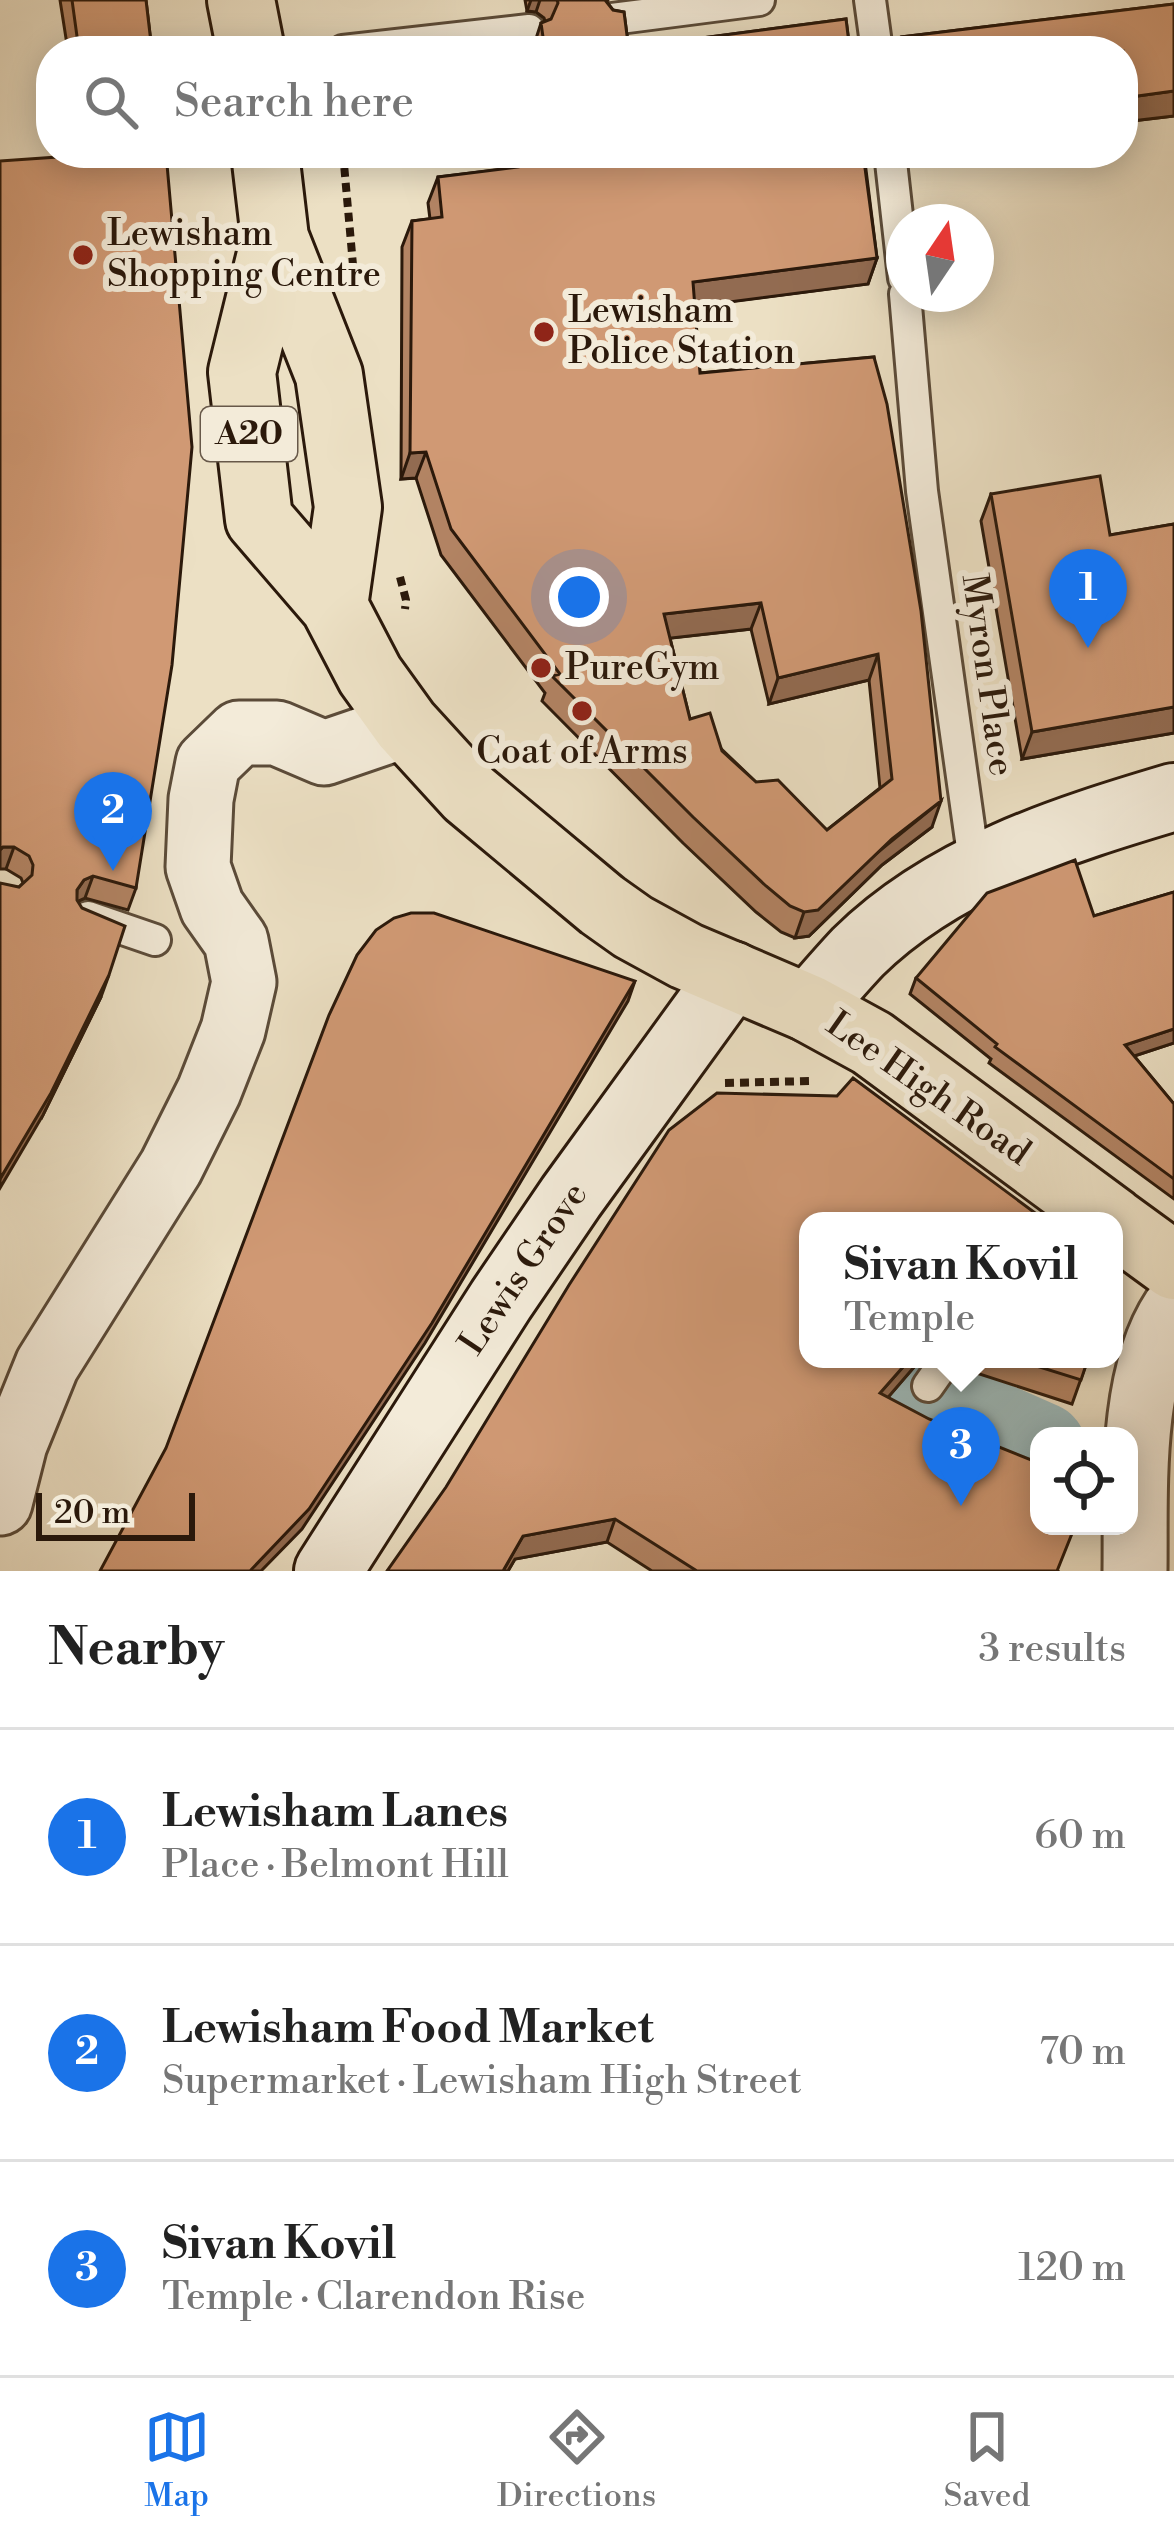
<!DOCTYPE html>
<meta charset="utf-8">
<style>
:root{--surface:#fff;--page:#f6f6f6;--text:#222;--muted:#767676;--line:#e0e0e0;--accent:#1a73e8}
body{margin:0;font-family:"Libre Bodoni",serif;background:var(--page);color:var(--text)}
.controls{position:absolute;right:36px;bottom:36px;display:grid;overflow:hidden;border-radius:24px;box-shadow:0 6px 30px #0003}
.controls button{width:108px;height:108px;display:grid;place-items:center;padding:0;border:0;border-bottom:3px solid var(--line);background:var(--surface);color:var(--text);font:60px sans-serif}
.compass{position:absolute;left:886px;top:204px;width:108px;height:108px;border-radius:50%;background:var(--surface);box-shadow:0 6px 30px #0003;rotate:13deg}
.scale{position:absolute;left:36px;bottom:30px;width:159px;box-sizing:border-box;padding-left:12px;border:6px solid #2b190b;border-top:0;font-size:33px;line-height:42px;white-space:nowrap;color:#2b190b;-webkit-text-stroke:9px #f3ebd9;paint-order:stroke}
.you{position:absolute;left:579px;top:597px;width:42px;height:42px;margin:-30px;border:9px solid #fff;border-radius:50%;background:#1a73e8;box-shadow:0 0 0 18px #1a73e833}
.badge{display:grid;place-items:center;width:78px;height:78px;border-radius:50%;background:var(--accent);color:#fff;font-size:39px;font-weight:700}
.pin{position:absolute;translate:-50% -99px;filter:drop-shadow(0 3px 6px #0008)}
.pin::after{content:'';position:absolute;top:63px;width:42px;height:36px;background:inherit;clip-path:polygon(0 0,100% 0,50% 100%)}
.popup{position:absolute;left:799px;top:1212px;width:324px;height:156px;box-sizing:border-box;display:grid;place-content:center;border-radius:24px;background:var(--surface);filter:drop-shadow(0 3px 9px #0005);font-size:39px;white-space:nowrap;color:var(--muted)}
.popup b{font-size:45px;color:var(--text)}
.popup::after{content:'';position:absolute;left:50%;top:100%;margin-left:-24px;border:24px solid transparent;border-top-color:var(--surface)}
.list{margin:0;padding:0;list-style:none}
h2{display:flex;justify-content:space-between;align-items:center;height:156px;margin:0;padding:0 48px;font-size:51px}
h2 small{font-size:39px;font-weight:400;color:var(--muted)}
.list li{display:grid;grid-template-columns:78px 1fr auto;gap:36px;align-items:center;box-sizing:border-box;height:216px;padding:0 48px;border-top:3px solid var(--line)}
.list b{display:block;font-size:45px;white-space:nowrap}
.list p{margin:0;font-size:39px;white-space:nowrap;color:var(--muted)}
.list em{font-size:39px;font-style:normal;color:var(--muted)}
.icon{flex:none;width:66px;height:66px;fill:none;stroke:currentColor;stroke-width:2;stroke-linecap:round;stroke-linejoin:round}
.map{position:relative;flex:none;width:1174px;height:1571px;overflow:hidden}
.search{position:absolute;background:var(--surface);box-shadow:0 6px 30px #0003;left:36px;right:36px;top:36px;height:132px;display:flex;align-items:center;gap:30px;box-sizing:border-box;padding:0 42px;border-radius:48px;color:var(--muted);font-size:45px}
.sheet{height:804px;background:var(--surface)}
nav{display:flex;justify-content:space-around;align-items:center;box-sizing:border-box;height:168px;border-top:3px solid var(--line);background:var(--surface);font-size:33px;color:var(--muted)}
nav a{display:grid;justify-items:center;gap:6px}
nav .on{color:var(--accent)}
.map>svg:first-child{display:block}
</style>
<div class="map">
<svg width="1174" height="1571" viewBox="0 0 1174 1571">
<rect width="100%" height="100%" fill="#ece0c4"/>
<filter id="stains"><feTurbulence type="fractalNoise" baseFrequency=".00167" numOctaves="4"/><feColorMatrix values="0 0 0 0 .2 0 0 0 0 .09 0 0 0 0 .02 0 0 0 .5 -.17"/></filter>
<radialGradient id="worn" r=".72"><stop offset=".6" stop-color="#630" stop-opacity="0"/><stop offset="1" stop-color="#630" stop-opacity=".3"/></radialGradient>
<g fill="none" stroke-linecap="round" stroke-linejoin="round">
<path stroke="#9cbbbd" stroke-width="96" d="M 866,1359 L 906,1391 L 1039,1450"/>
<defs>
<path id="lane" d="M 870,0 L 877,51
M 612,19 L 759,0
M 343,51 L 529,30
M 890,153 L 904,278
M 905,294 L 922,491 L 975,869
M 88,917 L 155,940
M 928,1386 L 947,1359"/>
<path id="street" d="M 0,1503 L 15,1444 L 47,1365 L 171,1167 L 209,1091 L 233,1030 L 244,982 L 236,941 L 212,907 L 198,867 L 201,799 L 208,763 L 239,733 L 277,733 L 324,753 L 406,725
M 1135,1571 C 1136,1491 1129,1377 1174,1309"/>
<path id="secondary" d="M 808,1008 C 825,989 841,970 858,952 C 943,868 1063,830 1174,797
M 328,1571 L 501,1300 L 571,1197 L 732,975"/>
<path id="highway" d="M 241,0 L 251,51
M 265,153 L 275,238 L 329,375 L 348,507 L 334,606
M 275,238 L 242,372 L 259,519 L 334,606 L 370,675 L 406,725 L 469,794 L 602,905 L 633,927 L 686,956 L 808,1008 L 872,1043 L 1113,1221
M 1114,1222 L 1174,1266"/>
</defs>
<use href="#lane" stroke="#5b4b39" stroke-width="36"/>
<use href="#street" stroke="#5b4b39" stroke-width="69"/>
<use href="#secondary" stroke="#2b190b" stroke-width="72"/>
<use href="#highway" stroke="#2b190b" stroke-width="72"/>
<path stroke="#2b190b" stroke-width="8" stroke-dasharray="9 6" stroke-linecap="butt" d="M 343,153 L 353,265
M 400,577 L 406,600 L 405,609
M 725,1083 L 812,1081"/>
<use href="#lane" stroke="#f3ebd9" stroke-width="30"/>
<use href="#street" stroke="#f3ebd9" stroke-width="63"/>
<use href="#secondary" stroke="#f3ebd9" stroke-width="66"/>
<use href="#highway" stroke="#ece0c4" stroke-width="66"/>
</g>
<path fill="#b38464" stroke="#2b190b" stroke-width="3" fill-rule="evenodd" d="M 60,0 L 146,0 L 152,51 L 68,51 Z
M 525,0 L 609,0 L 606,1 L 613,10 L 624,12 L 628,43 L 634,43 L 634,47 L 846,19 L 849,43 L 875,40 L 888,44 L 901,37 L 1174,4 L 1174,116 L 1123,122 L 1123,51 L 532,51 L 541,23 L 545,21 L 544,18 L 536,12 L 527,11 Z
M 76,153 L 166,153 L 136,888 L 128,910 L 85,898 L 78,901 L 101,997 L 43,1115 L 19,887 L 23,883 L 21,878 L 6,869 Z
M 503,153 L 868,153 L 864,154 L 877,258 L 868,284 L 694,306 L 700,373 L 874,357 L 932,827 L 882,865 L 809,936 L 795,938 L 781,932 L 756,912 L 683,843 L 542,701 L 545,693 L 441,555 L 416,478 L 401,479 L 402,247 L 412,221 L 430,219 L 428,203 L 438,177 L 505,169 ZM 751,629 L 769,704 L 869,680 L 880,788 L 827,830 L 756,782 L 690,719 L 670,638 Z
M 991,494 L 1110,535 L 1174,524 L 1174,733 L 1022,759 L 981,521 Z
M 1174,892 L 1174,1043 L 1134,1056 L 1174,1104 L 1174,1199 L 989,1063 L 991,1059 L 910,994 L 916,978 L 1094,916 Z
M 808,1359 L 921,1359 L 888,1397 L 1058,1571 L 652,1571 L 607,1542 L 515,1559 L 508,1571 L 387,1571 Z
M 1088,1359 L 1072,1404 L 964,1369 L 966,1360 Z"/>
<path fill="#926b51" stroke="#2b190b" stroke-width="3" d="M 531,0 L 540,0 L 536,12 L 527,11 Z
M 1174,91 L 1174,116 L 1123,122 L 1123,98 Z
M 877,258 L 868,284 L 683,308 L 693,282 Z
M 426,452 L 416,478 L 401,479 L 410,453 Z
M 761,603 L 751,629 L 654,640 L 664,614 Z
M 878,654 L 869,680 L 769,704 L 778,678 Z
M 1174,707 L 1174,733 L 1022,759 L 1032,732 Z
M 941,801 L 932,827 L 882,865 L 809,936 L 795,938 L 804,912 Z
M 3,847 L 14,847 L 6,869 L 0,869 L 0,850 Z
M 93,876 L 85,898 L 76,902 L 77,890 L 84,880 Z
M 109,975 L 101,997 L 43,1115 L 0,1188 L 0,1179 Z
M 635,981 L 628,1001 L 425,1343 L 302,1529 L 261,1571 L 250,1571 Z
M 1174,1029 L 1174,1043 L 1119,1061 L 1125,1045 Z
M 910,1359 L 921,1359 L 872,1416 L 880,1393 Z
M 615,1519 L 607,1542 L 515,1559 L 508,1571 L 503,1571 L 523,1536 Z"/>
<path fill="#d09974" stroke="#2b190b" stroke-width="3" fill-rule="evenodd" d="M 72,0 L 146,0 L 152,51 L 79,51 Z
M 557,0 L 605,0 L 613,10 L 624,12 L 628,43 L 634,43 L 634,47 L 846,19 L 849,43 L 875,40 L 888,44 L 901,37 L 1174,4 L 1174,91 L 1123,98 L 1123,51 L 545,51 L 541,23 L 551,19 L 558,3 Z
M 86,153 L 166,153 L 192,447 L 172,665 L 136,888 L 93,876 L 84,880 L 77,890 L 77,900 L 82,908 L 125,926 L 109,975 L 51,1093 L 0,1179 L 0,883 L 19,887 L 32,875 L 33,865 L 29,856 L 14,847 L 3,847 L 0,850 L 0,161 L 86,155 Z
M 516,153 L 863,153 L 877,258 L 693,282 L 700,373 L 874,357 L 887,404 L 921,611 L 941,801 L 892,839 L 818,910 L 804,912 L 790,906 L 766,886 L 693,817 L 552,676 L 560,674 L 451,529 L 426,452 L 410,453 L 412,221 L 442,217 L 438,177 L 518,167 ZM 761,603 L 778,678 L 878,654 L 892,779 L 827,830 L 778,780 L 756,782 L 722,751 L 710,713 L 690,719 L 664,614 Z
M 1100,476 L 1110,535 L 1174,524 L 1174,707 L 1032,732 L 991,494 Z
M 1075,860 L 1094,916 L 1174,892 L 1174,1029 L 1125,1045 L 1174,1104 L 1174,1179 L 995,1047 L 997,1044 L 916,978 L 987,893 Z
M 411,913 L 434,913 L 635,981 L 432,1323 L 309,1509 L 250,1571 L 100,1571 L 166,1448 L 329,1015 L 357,955 L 376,930 L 394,918 Z
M 853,1078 L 1046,1221 L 808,1221 L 808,1359 L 910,1359 L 880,1393 L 929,1419 L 1039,1463 L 1039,1526 L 1075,1526 L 1057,1571 L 697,1571 L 615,1519 L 523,1536 L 503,1571 L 387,1571 L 446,1487 L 569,1285 L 669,1130 L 717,1093 L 837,1096 Z
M 1014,1359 L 1088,1359 L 1081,1380 Z"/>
<g fill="#8f2418" stroke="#f3ebd9" stroke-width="4.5">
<circle cx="83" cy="255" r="12"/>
<circle cx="544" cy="332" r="12"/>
<circle cx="541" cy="668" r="12"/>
<circle cx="582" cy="711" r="12"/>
</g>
<g text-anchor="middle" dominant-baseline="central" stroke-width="12" stroke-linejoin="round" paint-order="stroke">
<rect fill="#f3ebd9" stroke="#675849" stroke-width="3" x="201" y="407" width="96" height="54" rx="9"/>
<g font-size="33" font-weight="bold" fill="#2b190b">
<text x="249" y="434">A20</text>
</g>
<g font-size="36" fill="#2b190b" stroke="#f3ebd9" text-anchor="start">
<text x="107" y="234">Lewisham<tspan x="107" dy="41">Shopping Centre</tspan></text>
<text x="568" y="311">Lewisham<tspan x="568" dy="41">Police Station</tspan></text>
<text x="565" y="668">PureGym</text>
<text x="582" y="752" text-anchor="middle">Coat of Arms</text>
</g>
<g font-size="36" fill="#2b190b" stroke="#f3ebd9">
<text transform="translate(987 675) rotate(82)">Myron Place</text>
<text transform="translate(928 1089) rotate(35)">Lee High Road</text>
<text transform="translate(524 1269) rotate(-56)">Lewis Grove</text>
</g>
</g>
<rect width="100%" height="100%" filter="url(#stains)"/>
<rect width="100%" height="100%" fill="url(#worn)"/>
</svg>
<div class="controls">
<button><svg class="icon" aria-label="locate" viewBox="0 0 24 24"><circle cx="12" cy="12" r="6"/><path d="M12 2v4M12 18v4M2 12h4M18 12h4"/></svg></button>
</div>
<svg class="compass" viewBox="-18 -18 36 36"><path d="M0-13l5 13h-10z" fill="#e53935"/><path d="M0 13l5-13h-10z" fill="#767676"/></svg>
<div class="scale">20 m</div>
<div class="you"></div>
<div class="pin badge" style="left:1088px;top:648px">1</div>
<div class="pin badge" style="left:113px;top:871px">2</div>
<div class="pin badge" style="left:961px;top:1506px">3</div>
<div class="popup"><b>Sivan Kovil</b>Temple</div>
<div class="search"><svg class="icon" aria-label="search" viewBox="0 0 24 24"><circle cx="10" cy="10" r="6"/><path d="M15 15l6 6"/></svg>Search here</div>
</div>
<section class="sheet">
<h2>Nearby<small>3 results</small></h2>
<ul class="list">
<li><span class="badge">1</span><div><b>Lewisham Lanes</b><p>Place · Belmont Hill</p></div><em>60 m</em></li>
<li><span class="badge">2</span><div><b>Lewisham Food Market</b><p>Supermarket · Lewisham High Street</p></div><em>70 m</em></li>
<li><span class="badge">3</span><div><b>Sivan Kovil</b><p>Temple · Clarendon Rise</p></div><em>120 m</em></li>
</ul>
</section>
<nav>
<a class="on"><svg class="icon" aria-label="map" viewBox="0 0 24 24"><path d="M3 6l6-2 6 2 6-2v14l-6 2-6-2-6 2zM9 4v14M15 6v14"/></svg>Map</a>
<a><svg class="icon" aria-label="directions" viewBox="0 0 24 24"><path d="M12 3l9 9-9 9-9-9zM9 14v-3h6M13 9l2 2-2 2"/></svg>Directions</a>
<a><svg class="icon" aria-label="saved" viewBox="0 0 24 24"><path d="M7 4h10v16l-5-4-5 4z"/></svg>Saved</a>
</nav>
